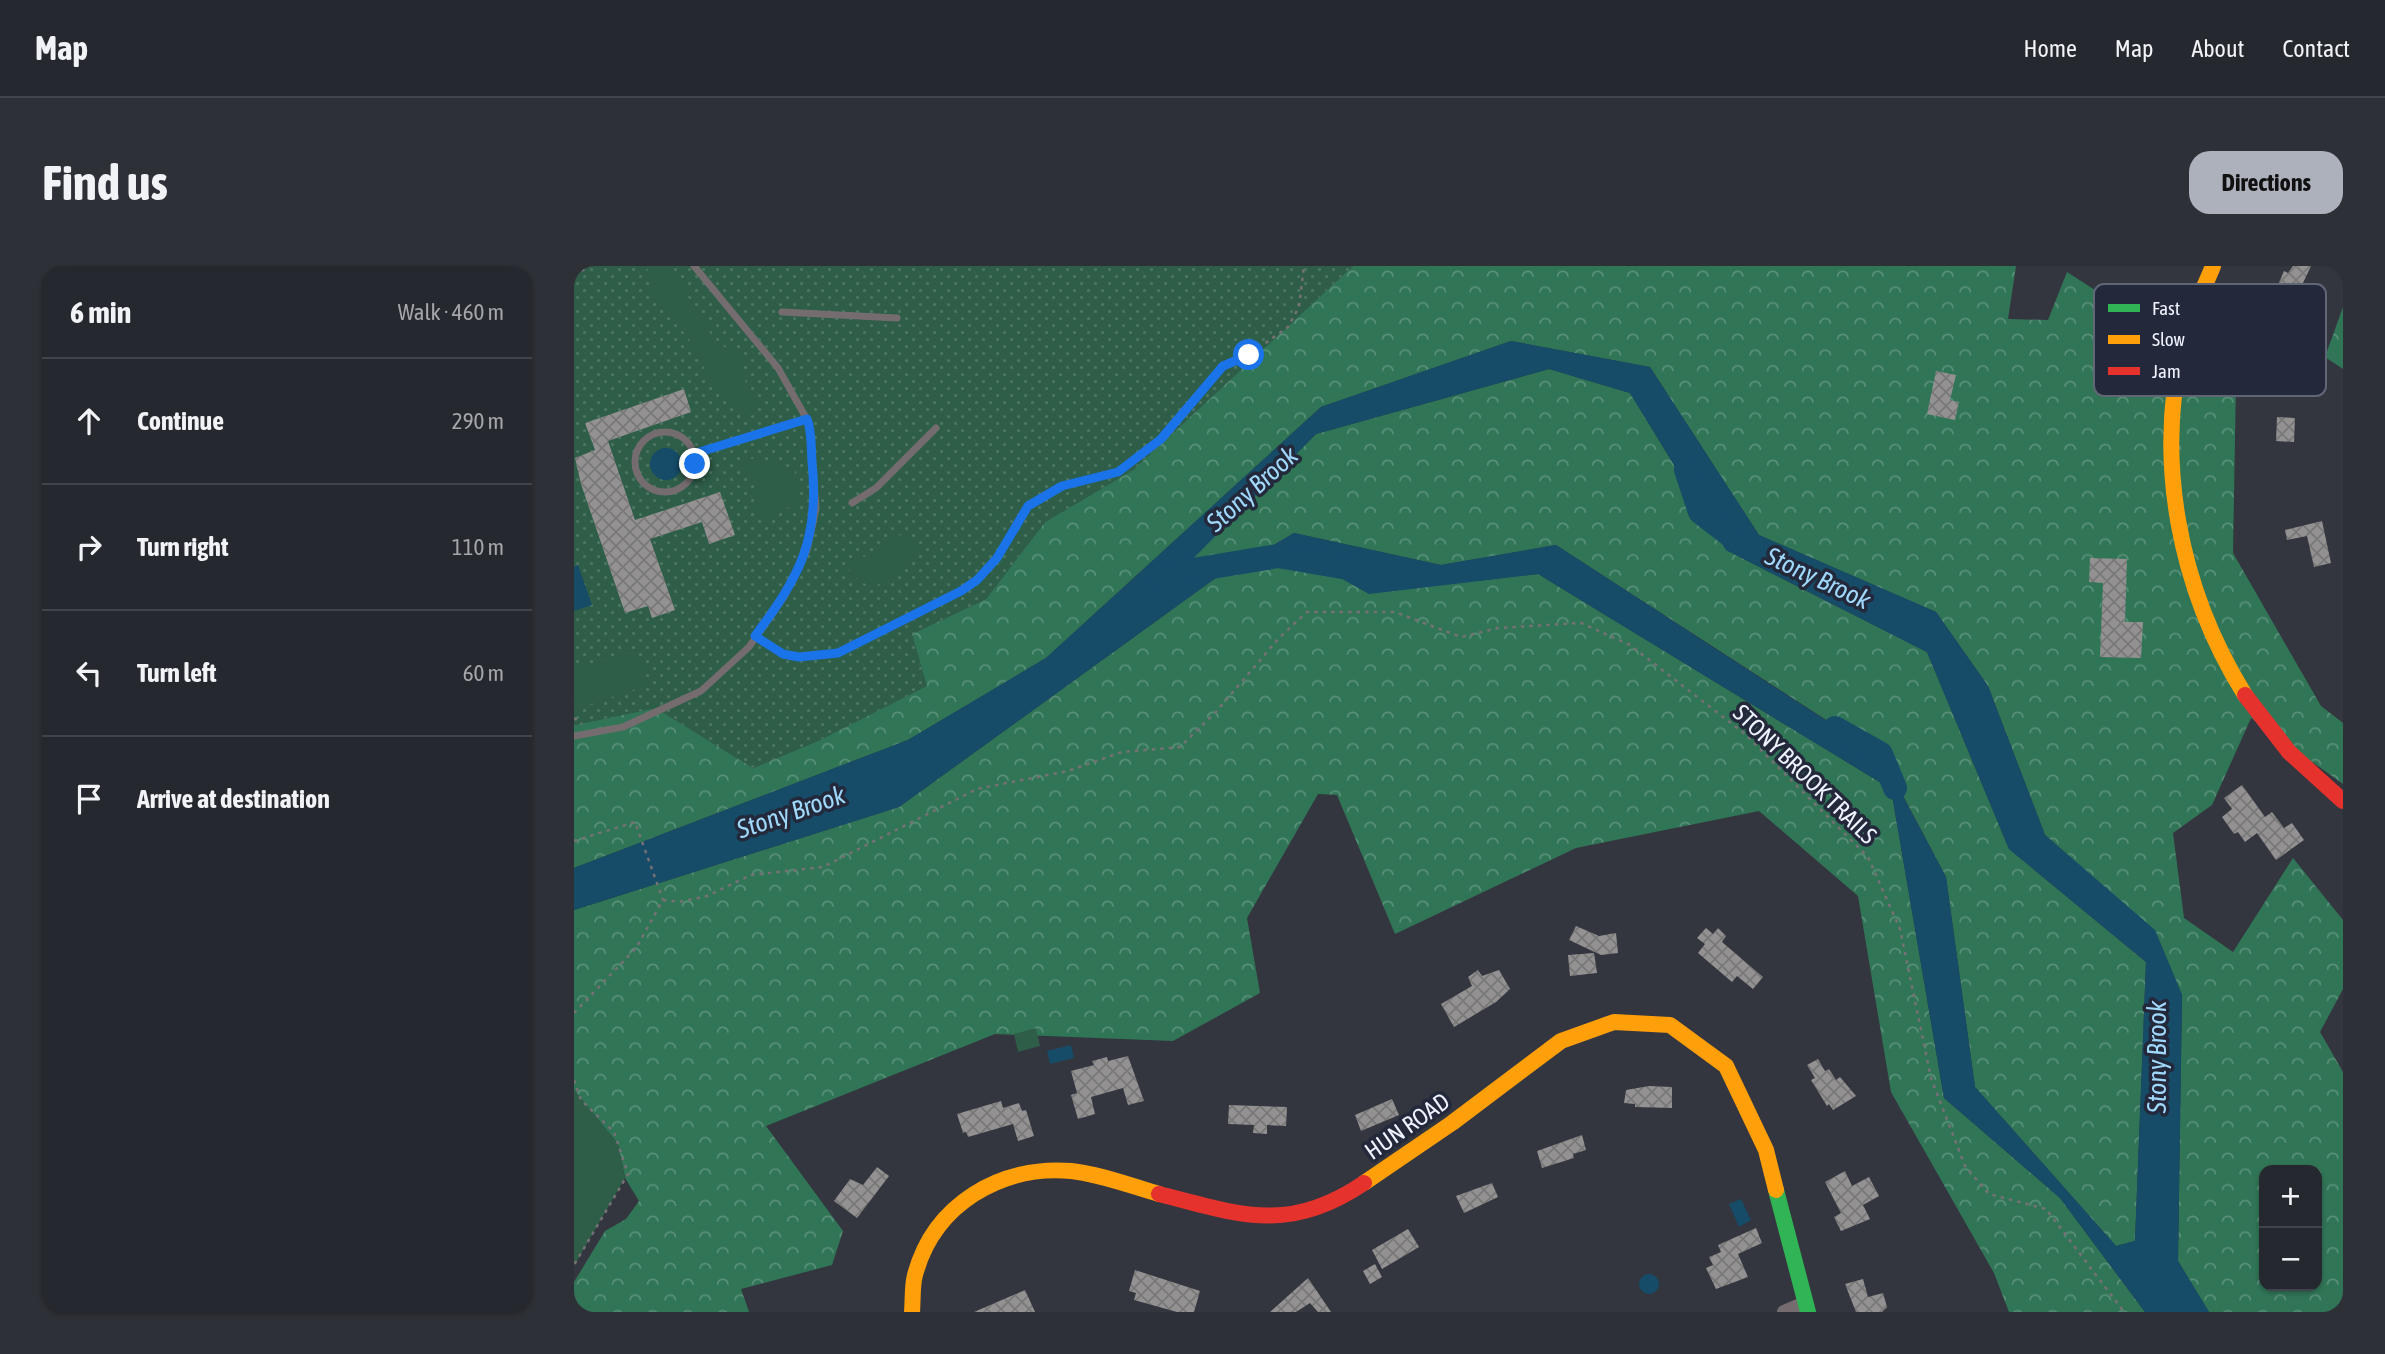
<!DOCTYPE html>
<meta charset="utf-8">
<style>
:root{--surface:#26282f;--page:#2e3037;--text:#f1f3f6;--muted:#a4a6aa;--line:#42444b;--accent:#adb1bc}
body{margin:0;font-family:"Asap Condensed",sans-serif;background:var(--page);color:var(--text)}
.controls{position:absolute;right:21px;bottom:21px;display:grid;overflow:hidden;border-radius:14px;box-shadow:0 2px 5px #0004}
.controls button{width:63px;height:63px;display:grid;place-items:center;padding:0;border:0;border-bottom:2px solid var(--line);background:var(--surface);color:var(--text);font:35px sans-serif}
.stop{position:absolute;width:21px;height:21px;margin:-16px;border:5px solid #1a73e8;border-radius:50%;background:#fff}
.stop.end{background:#1a73e8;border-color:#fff;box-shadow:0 2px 7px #0008}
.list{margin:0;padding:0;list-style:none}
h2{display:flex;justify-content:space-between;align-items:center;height:91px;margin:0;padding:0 28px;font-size:30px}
h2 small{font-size:23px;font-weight:400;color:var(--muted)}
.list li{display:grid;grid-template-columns:46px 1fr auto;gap:21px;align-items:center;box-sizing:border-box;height:126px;padding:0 28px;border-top:2px solid var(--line)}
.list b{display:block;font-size:26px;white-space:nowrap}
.list em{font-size:23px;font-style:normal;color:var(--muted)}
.icon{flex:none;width:38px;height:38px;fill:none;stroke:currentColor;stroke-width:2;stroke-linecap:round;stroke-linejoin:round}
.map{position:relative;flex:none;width:1769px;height:1046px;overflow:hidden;border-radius:21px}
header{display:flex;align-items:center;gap:42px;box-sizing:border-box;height:98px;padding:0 35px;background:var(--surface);border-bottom:2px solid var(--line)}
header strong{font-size:33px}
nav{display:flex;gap:38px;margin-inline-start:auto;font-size:24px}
.intro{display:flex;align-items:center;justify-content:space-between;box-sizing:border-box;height:168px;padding:0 42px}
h1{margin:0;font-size:49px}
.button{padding:18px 32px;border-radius:21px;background:var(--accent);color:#111;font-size:24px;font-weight:700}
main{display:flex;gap:42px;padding:0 42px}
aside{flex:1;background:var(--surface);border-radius:21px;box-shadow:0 2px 5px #0004}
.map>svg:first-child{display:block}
</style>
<header>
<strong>Map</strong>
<nav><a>Home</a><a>Map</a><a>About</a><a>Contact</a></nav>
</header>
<div class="intro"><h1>Find us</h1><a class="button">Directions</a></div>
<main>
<aside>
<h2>6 min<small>Walk · 460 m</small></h2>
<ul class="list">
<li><svg class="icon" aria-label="ahead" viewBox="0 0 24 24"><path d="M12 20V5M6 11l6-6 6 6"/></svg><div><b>Continue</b></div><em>290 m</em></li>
<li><svg class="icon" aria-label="right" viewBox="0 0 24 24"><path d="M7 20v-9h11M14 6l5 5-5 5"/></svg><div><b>Turn right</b></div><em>110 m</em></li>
<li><svg class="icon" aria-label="left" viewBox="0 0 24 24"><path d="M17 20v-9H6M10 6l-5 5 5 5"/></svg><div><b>Turn left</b></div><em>60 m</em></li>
<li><svg class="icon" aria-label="arrive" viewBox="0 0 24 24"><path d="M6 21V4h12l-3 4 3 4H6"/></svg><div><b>Arrive at destination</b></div></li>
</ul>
</aside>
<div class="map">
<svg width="1769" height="1046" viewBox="0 0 1769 1046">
<defs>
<pattern id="grass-dots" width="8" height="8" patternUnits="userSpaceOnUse" patternTransform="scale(1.75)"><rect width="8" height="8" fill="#2e5d48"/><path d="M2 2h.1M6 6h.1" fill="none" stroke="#4d7563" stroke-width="1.8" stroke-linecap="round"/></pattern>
<pattern id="forest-crowns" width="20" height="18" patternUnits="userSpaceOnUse" patternTransform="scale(1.75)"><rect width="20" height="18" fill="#317557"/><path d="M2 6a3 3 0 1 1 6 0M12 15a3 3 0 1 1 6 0" fill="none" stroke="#599079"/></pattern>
<pattern id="building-cross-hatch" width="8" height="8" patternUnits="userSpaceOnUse" patternTransform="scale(1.75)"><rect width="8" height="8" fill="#939191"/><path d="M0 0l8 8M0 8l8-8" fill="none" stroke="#787879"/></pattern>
</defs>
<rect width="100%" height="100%" fill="#33363f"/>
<path fill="url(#grass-dots)" d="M 0,0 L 779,0 L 559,204 L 471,256 L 412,333 L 338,368 L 354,420 L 244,475 L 179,502 L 82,442 L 0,459 Z"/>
<path fill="url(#forest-crowns)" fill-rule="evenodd" d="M 779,0 L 1442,0 L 1434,53 L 1474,54 L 1493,6 L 1662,115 L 1659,287 L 1747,440 L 1769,457 L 1769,518 L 1677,452 L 1638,539 L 1599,567 L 1610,652 L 1659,686 L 1719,592 L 1769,654 L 1769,723 L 1746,766 L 1769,806 L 1769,1046 L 1635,1046 L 1604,995 L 1608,729 L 1581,665 L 1471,569 L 1414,420 L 1362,346 L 1185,269 L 1076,101 L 937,75 L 747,141 L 472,392 L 334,474 L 0,602 L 0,459 L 82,442 L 179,502 L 244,475 L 353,420 L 338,368 L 412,333 L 471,256 L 559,204 ZM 1690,904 L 1743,904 L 1743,1020 L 1690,1020 Z
M 1769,41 L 1769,103 L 1751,91 Z
M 975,103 L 1056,127 L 1152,284 L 1353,386 L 1435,583 L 1572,696 L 1561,975 L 1542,980 L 1401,821 L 1372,611 L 1308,490 L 982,279 L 867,299 L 720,267 L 681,290 L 601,309 L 742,168 Z
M 720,286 L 795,327 L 964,308 L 1317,523 L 1370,832 L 1486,932 L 1571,1046 L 1435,1046 L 1420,1007 L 1317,826 L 1284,630 L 1185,545 L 1002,582 L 821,668 L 763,529 L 744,528 L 673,652 L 686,727 L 599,775 L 421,768 L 192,860 L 269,965 L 258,999 L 167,1023 L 175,1046 L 0,1046 L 0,1016 L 31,965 L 52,953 L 65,935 L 51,912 L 44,878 L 0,824 L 0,644 L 325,541 L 650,306 Z"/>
<path fill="#2e5d48" d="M 72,0 L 96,0 L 117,36 L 132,53 L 138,74 L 167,90 L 171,115 L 183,132 L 178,144 L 168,146 L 162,143 L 133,107 L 114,71 L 76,28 L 76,9 Z
M 180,192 L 220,204 L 225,222 L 222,238 L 194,252 L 183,250 L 180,243 L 184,223 L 168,203 L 171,196 Z
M 323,269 L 338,271 L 344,284 L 312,316 L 296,321 L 275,307 L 278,296 L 303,285 Z
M 63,384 L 74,419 L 2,443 L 0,405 Z
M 462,762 L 466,780 L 444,786 L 440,768 Z
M 0,824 L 44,878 L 51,912 L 0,1000 Z"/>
<path fill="#164c68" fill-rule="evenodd" d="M 937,75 L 1076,101 L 1185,269 L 1362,346 L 1414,420 L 1471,569 L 1581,664 L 1608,729 L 1604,995 L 1635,1046 L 1571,1046 L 1486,932 L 1370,832 L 1317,523 L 964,308 L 795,328 L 720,286 L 650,306 L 325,541 L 0,644 L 0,602 L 334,474 L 472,392 L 747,141 ZM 975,103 L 1056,127 L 1152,284 L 1353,386 L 1435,583 L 1572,696 L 1561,975 L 1542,980 L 1401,821 L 1372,611 L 1308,491 L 982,279 L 867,299 L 720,267 L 681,290 L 603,309 L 742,168 Z
M76 198a16 16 0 1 1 32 0a16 16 0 1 1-32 0Z
M 4,299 L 18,339 L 0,345 L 0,301 Z
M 497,779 L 500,792 L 476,798 L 473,785 Z
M 1167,933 L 1177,954 L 1165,961 L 1155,938 Z
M1065 1018a10 10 0 1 1 20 0a10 10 0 1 1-20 0Z"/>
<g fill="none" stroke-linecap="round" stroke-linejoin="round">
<path stroke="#164c68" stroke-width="24" d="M 1112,204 L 1126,246 L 1156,269
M 583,310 L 704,290 L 768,301
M 1261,462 L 1307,488 L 1321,522"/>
</g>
<path fill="url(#building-cross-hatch)" d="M 1719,0 L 1737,0 L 1720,36 L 1700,28 L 1710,5 L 1714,7 Z
M 1362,105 L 1382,109 L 1376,134 L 1385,136 L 1381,154 L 1353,148 Z
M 110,123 L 117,146 L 34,175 L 61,254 L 146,226 L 161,269 L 135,278 L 128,256 L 76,273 L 101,344 L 78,352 L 74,340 L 51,347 L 7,218 L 1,192 L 21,184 L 11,157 Z
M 1703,151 L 1721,152 L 1720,176 L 1702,175 Z
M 1748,255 L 1757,297 L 1740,301 L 1733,270 L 1713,274 L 1711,264 Z
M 1516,292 L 1553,293 L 1551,356 L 1569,356 L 1567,392 L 1526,391 L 1529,317 L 1515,316 Z
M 1668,519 L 1691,551 L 1698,546 L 1710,562 L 1718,557 L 1730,574 L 1702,594 L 1683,567 L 1671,576 L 1664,566 L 1660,568 L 1648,551 L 1658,543 L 1650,532 Z
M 1002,660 L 1025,670 L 1042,667 L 1044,687 L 1027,689 L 995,674 Z
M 1132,662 L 1139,668 L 1144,662 L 1152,670 L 1148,676 L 1189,711 L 1179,723 L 1163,710 L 1158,716 L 1124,687 L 1131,678 L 1123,672 Z
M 1020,687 L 1023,707 L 996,710 L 994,689 Z
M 904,704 L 908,710 L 925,704 L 936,723 L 922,736 L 880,761 L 867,738 L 898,720 L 894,711 Z
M 554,790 L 570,835 L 554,839 L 549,822 L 517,831 L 521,848 L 504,853 L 497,829 L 503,827 L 497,805 L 520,799 L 518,795 L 533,791 L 534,795 Z
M 1244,793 L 1251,805 L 1255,803 L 1262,814 L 1266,811 L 1282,830 L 1259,844 L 1255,838 L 1253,840 L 1237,814 L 1241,812 L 1233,799 Z
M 1075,820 L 1098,821 L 1098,842 L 1061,841 L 1061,838 L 1050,837 L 1052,824 Z
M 818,833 L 825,849 L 787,865 L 781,849 Z
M 427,835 L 429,842 L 445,837 L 448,845 L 452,844 L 460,870 L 444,875 L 439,858 L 394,871 L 392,866 L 389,867 L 383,848 Z
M 655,839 L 713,841 L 712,860 L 693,859 L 693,868 L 679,867 L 680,859 L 654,858 Z
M 1008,869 L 1012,884 L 999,888 L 1000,892 L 968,902 L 963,885 Z
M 303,901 L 315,910 L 283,952 L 260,935 L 276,913 L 289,919 Z
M 1271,905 L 1278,920 L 1295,911 L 1305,930 L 1289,939 L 1296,953 L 1267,965 L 1260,951 L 1267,947 L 1251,916 Z
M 918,917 L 924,931 L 890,947 L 882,930 Z
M 1182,962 L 1188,977 L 1164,988 L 1174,1011 L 1142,1023 L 1132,1002 L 1139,999 L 1135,991 L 1147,986 L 1144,979 Z
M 834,963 L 845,981 L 808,1003 L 798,984 Z
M 801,998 L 808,1011 L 796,1018 L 789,1005 Z
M 561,1004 L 626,1025 L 620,1046 L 603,1046 L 560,1034 L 562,1027 L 555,1025 Z
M 734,1012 L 757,1046 L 744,1046 L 736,1037 L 722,1046 L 696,1046 Z
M 1289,1013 L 1294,1031 L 1309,1027 L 1313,1041 L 1308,1046 L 1282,1046 L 1271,1018 Z
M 451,1024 L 461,1046 L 400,1046 Z"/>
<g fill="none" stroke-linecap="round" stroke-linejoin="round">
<path stroke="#757175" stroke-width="2.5" stroke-dasharray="3.5 5" stroke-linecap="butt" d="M 0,9 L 16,0
M 190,377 L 209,388 L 225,391 L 264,387 L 403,314 L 434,277 L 454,240 L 488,220 L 544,206 L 587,173 L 649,100 L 675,89 L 714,61 L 725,41 L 730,0
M 0,452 L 8,458
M 0,575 L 61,556 L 89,634
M 89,634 L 105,636 L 133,630 L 177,609 L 249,601 L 403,523 L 494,505 L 548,486 L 606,481 L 641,447 L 705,372 L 733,346 L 821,346 L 887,371 L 924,362 L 1007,357 L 1056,379 L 1171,468 L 1294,591 L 1326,663 L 1357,812 L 1391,900 L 1415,928 L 1472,943 L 1550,1046
M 0,747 L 62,682 L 89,634
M 0,814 L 7,834 L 40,866 L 54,908 L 0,999"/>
<path stroke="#746c6f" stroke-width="7" d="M 208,46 L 323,52
M61 196a30 30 0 1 1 60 0a30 30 0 1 1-60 0Z
M 119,188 L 233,153
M 278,237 L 302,222 L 362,162
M 0,470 L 49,461 L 127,425 L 175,381 L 210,331 L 233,284 L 242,242 L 235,157 L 204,102 L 120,0"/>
<path stroke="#746c6f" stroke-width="14" d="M 1210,1046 L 1231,1037"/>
<path stroke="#30b455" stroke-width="16" d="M 1202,924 L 1234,1046"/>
<path stroke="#ff9f0a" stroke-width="16" d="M 1639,0 C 1630,23 1617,46 1611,70 C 1579,192 1605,323 1671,429
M 790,917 L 878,857 L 987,775 L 1040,756 L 1096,759 L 1152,800 L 1192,884 L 1202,924
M 338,1046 C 339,1034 338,1020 341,1009 C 360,938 427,899 497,905 C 526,908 557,920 585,928"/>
<path stroke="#e5322d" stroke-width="16" d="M 1671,429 L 1715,486 L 1769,535
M 585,928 C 666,949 715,968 790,917"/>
</g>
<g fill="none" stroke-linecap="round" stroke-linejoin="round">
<path stroke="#1a73e8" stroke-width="9" d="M 121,198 L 119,188 L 233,153 C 238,165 237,182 238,196 C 246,273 226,310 181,370 L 209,388 L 225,391 L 264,387 L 387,325 L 403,314 L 423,292 L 454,240 L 488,220 L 544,206 L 587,173 L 649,100 L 675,89"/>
</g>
<g text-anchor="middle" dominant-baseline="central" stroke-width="7" stroke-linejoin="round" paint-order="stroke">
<g font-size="24" fill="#eef3ff" stroke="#23293b">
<text transform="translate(1231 508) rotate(44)">STONY BROOK TRAILS</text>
<text transform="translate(833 860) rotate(-35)">HUN ROAD</text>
</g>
<g font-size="26" font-style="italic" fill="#a0d8fb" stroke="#23293b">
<text transform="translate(678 223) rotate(-42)">Stony Brook</text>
<text transform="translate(1244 312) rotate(25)">Stony Brook</text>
<text transform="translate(217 546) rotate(-19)">Stony Brook</text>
<text transform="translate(1583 791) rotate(-90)">Stony Brook</text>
</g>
</g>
<rect x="1520" y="18" width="232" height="112" rx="10" fill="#23293b" stroke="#606676" stroke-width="2"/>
<rect x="1534" y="38" width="32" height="8" fill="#30b455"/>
<rect x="1534" y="69" width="32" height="9" fill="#ff9f0a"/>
<rect x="1534" y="101" width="32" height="8" fill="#e5322d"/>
<g font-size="19" fill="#eef3ff">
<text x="1578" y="49">Fast</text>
<text x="1578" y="80">Slow</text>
<text x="1578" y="112">Jam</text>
</g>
</svg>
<div class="controls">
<button>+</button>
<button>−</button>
</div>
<div class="stop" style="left:675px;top:89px"></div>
<div class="stop end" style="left:121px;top:198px"></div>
</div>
</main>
